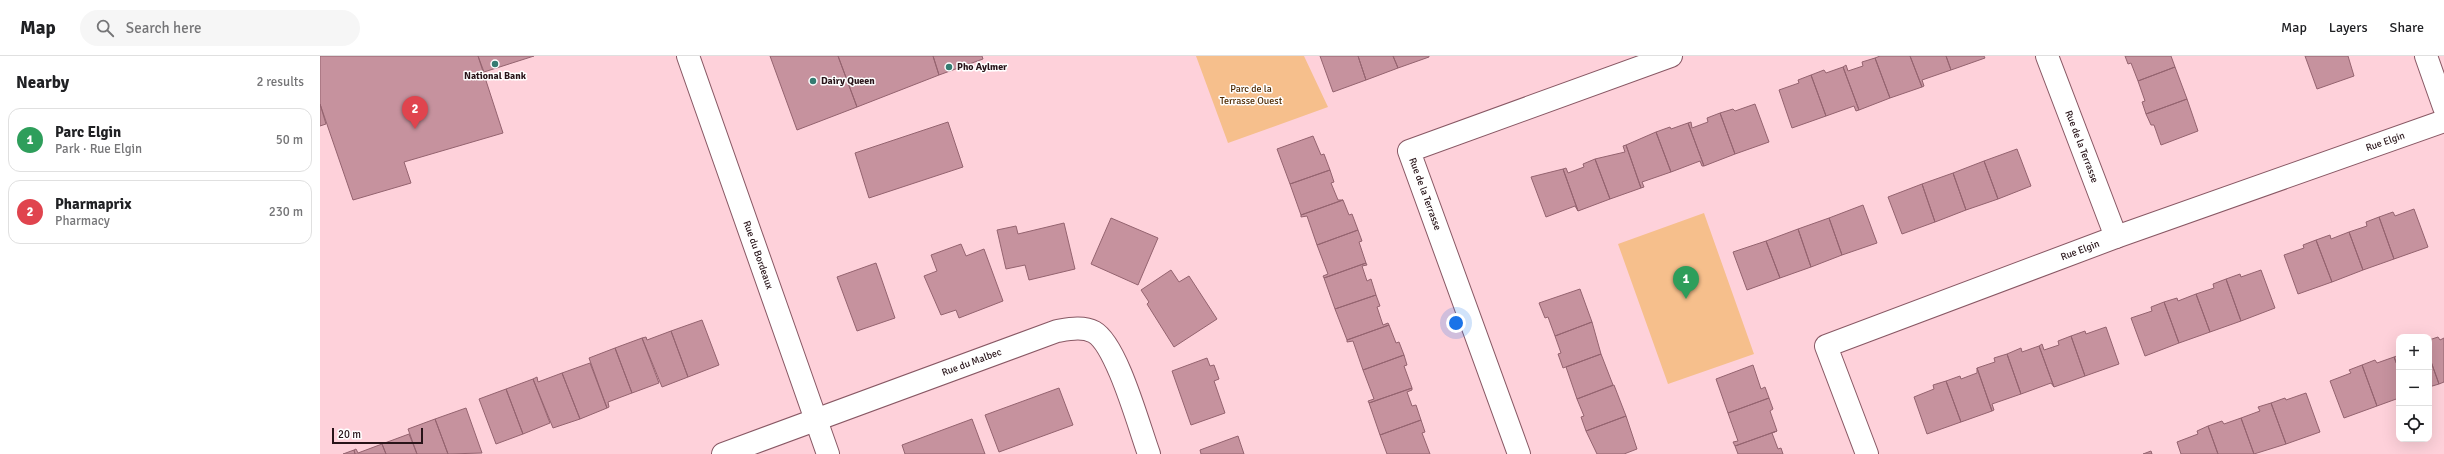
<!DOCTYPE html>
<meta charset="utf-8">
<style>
:root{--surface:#fff;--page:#f6f6f6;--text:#202124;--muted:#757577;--line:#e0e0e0;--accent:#357c72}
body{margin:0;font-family:Signika,sans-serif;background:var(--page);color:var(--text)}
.controls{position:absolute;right:12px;bottom:12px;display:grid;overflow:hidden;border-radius:8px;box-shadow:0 4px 16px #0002}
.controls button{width:36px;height:36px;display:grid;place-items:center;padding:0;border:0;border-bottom:1px solid var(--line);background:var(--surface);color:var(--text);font:20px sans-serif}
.scale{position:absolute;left:12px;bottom:10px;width:91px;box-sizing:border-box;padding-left:4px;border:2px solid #281419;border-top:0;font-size:11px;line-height:14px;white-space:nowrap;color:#281419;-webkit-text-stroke:3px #fff;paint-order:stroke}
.you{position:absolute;left:1136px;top:267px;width:14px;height:14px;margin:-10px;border:3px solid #fff;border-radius:50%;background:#1a73e8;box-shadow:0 0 0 6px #1a73e833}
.badge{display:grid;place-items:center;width:26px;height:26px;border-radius:50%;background:var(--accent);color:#fff;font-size:13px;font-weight:700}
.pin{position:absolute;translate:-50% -33px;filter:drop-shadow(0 1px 2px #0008)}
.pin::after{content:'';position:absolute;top:21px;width:14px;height:12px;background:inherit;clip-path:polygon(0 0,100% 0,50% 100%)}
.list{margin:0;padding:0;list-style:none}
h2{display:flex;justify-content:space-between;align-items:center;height:52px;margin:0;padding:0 16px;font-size:17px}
h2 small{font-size:13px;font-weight:400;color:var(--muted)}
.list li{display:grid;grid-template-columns:26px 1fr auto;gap:12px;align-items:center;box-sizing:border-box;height:64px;margin:0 8px 8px;padding:0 8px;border:1px solid var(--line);border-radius:12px}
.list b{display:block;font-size:15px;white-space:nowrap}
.list p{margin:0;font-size:13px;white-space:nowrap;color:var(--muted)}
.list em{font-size:13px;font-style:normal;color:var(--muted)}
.icon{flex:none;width:22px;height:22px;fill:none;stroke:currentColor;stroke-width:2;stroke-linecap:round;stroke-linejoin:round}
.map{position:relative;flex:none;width:2124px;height:398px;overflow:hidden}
header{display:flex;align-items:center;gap:24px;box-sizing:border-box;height:56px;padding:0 20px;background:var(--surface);border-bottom:1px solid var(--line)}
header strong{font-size:19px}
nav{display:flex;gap:22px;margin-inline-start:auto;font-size:14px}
.search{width:280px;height:36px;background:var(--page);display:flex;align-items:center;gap:10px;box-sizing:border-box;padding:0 14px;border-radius:22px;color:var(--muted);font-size:15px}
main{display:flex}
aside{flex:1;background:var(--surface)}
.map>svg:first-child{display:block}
</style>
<header>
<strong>Map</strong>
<div class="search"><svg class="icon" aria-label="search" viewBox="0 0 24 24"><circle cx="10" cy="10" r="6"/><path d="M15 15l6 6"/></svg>Search here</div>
<nav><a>Map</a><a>Layers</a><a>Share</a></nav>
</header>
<main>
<aside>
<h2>Nearby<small>2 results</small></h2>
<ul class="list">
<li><span class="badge" style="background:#2e9e5b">1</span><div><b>Parc Elgin</b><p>Park · Rue Elgin</p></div><em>50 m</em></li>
<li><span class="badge" style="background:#e0444e">2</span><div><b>Pharmaprix</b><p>Pharmacy</p></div><em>230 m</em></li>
</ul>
</aside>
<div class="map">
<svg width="2124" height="398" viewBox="0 0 2124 398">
<rect width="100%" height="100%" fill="#fed1da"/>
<path fill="#f6bf8c" d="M 876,0 L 984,0 L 1008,51 L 908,87 Z
M 1384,157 L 1434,298 L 1348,328 L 1298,188 Z"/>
<path fill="#c6929e" stroke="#94636f" d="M 0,0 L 158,0 L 183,77 L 84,106 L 91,127 L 33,144 L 0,48 Z
M 158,0 L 214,0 L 164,16 Z
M 450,0 L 518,0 L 537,51 L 477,74 Z
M 518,0 L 613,0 L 619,19 L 537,51 Z
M 613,0 L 662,0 L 663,3 L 619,19 Z
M 1000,0 L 1038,0 L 1046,24 L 1013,36 Z
M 1038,0 L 1073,0 L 1078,12 L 1046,24 Z
M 1073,0 L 1109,0 L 1109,1 L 1078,12 Z
M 1560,0 L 1590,0 L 1602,31 L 1570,42 L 1555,2 Z
M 1590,0 L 1626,0 L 1631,14 L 1602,24 L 1604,30 L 1602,31 Z
M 1626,0 L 1664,0 L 1665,2 L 1631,14 Z
M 1805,0 L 1851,0 L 1855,11 L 1818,25 L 1811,7 L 1808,8 Z
M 1985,0 L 2028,0 L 2034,20 L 1997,33 Z
M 1555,2 L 1570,42 L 1539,54 L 1523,11 L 1526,9 L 1528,15 L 1543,10 L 1542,6 Z
M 1523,11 L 1539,54 L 1536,55 L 1534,50 L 1506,60 L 1491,19 L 1504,14 L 1506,17 Z
M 1855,11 L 1867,43 L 1826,58 L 1822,46 L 1825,45 L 1818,25 Z
M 1491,19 L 1506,60 L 1472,72 L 1459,34 L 1479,27 L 1478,24 Z
M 1867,43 L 1878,75 L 1841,89 L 1834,69 L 1831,69 L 1826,58 Z
M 0,48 L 6,68 L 0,70 Z
M 1435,48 L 1449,86 L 1415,98 L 1400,57 L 1413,53 L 1415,55 Z
M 1400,57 L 1415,98 L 1384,110 L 1368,67 L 1371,66 L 1372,72 L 1388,66 L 1387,62 Z
M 628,66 L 643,111 L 549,142 L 535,97 Z
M 1368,67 L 1384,110 L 1382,110 L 1380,105 L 1351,116 L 1336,76 L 1350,71 L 1351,73 Z
M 1336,76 L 1351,116 L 1322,126 L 1324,131 L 1321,132 L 1306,89 Z
M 993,80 L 1001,99 L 1004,98 L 1010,114 L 970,128 L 957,93 Z
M 1306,89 L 1321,132 L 1290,143 L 1275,103 L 1305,96 L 1303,90 Z
M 1697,93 L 1711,130 L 1678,143 L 1664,105 Z
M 1275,103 L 1290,143 L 1258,155 L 1243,113 L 1246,112 L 1248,117 L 1264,111 L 1263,108 Z
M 1664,105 L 1678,143 L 1646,154 L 1633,117 Z
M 1243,113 L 1258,155 L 1255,150 L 1226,161 L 1211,121 Z
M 1010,114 L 1014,126 L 1011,127 L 1018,144 L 1023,144 L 981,159 L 970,128 Z
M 1633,117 L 1646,154 L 1615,166 L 1602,128 Z
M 1602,128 L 1615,166 L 1582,178 L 1568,141 Z
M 1023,144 L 1029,159 L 1032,158 L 1038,174 L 997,189 L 987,160 L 981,161 L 981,159 Z
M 1543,149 L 1557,187 L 1522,199 L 1509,162 Z
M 2094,153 L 2108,191 L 2074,203 L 2059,161 L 2073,156 L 2075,160 Z
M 2059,161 L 2074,203 L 2043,214 L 2029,176 L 2047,170 L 2046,166 Z
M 791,162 L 838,182 L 818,229 L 771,208 Z
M 1509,162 L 1522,199 L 1491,211 L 1478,173 Z
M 744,167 L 755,213 L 709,224 L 705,209 L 686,213 L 677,174 L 696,170 L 698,178 Z
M 1478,173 L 1491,211 L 1460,222 L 1446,185 Z
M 1038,174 L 1042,185 L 1039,186 L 1046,207 L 1004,222 L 1003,220 L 1008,218 L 997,189 Z
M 2029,176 L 2043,214 L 2012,226 L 1996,184 L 2010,179 L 2011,183 Z
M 1996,184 L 2012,226 L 1978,238 L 1964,199 L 1984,192 L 1983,189 Z
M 1446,185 L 1460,222 L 1427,234 L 1413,196 Z
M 641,188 L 646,200 L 664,193 L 683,245 L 639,262 L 636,254 L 621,259 L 604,220 L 617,215 L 611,199 Z
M 556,207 L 575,262 L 537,275 L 517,221 Z
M 1046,207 L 1047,209 L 1042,210 L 1047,225 L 1051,223 L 1056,239 L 1015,253 L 1004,222 Z
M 851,214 L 859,226 L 869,220 L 897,263 L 854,291 L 827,248 L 829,246 L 821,234 Z
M 1941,214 L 1955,252 L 1921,265 L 1906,223 L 1920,218 L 1921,221 Z
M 1906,223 L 1921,265 L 1890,276 L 1876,238 L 1894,232 L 1893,228 Z
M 1260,233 L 1272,266 L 1235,280 L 1228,261 L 1225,262 L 1219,247 Z
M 1876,238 L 1890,276 L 1859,287 L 1844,246 L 1857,242 L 1858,245 Z
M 1056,239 L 1060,250 L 1057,251 L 1063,269 L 1068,267 L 1069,269 L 1027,284 L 1015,253 Z
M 1844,246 L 1859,287 L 1825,300 L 1811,262 L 1832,255 L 1831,251 Z
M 382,264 L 399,309 L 368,321 L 351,275 Z
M 1272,266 L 1281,298 L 1243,312 L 1238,298 L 1241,297 L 1235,280 Z
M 1069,269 L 1076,287 L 1079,286 L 1084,299 L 1043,314 L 1033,285 L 1027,286 L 1027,284 Z
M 1786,271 L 1799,308 L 1765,320 L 1751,280 L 1765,275 L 1766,278 Z
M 351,275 L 368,321 L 342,331 L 322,282 L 326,281 L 327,284 Z
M 1751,280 L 1765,320 L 1734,331 L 1719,290 L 1722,288 L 1724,294 L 1739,289 L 1738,285 Z
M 2118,281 L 2120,284 L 2124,282 L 2124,326 L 2119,328 L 2109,300 L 2109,284 Z
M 322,282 L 339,327 L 312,337 L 295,292 Z
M 1719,290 L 1734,331 L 1731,327 L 1701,338 L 1687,298 L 1701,292 L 1702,296 Z
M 295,292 L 312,337 L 288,346 L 289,351 L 287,352 L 269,302 Z
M 1281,298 L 1293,329 L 1257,343 L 1246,311 Z
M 1687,298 L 1701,338 L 1672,348 L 1674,354 L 1672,355 L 1657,312 L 1675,306 L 1674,302 Z
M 1084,299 L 1087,309 L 1084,310 L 1092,332 L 1049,347 L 1048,345 L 1054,343 L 1043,314 Z
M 2079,299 L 2079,314 L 2074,301 Z
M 2109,300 L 2119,328 L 2109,331 Z
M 2074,301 L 2079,314 L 2079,342 L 2057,350 L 2042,309 L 2055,304 L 2057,307 Z
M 887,302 L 890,310 L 894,309 L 899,323 L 894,325 L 905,357 L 871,369 L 852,315 Z
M 270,307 L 287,352 L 260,363 L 242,317 Z
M 1433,309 L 1441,333 L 1445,331 L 1449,342 L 1408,357 L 1396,323 Z
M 2042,309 L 2057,350 L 2024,362 L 2010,325 L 2031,317 L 2029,314 Z
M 1657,312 L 1672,355 L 1641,366 L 1626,325 L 1640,320 L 1641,323 L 1657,317 Z
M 242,317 L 260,363 L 233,372 L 213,323 L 217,321 L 218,326 Z
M 213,323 L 230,367 L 203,378 L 186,333 Z
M 1626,325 L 1641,366 L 1607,378 L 1594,341 L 1614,333 L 1613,329 Z
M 1294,329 L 1306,360 L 1266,375 L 1261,361 L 1264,360 L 1257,343 Z
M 739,332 L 753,369 L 679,396 L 665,359 Z
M 1092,332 L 1092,334 L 1087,336 L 1092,350 L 1096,349 L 1101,364 L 1060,379 L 1049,347 Z
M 186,333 L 203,378 L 176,388 L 159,343 Z
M 1986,337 L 2000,376 L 1966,388 L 1951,347 L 1965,342 L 1966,344 Z
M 1449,342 L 1453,353 L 1450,355 L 1457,375 L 1415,390 L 1413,386 L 1418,385 L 1408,357 Z
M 1951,347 L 1966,388 L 1934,398 L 1921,362 L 1940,355 L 1938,351 Z
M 146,352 L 162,397 L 128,398 L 115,363 Z
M 1306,360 L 1317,393 L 1304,398 L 1277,398 L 1266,375 Z
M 1921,362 L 1934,398 L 1898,398 L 1888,370 L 1902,365 L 1904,368 Z
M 115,363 L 128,398 L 97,398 L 88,373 Z
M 652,363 L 665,398 L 585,398 L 582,389 Z
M 1101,364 L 1105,376 L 1102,377 L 1110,398 L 1067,398 L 1060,379 Z
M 1888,370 L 1898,398 L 1861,398 L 1857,386 L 1878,378 L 1877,375 Z
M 1457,375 L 1452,377 L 1458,393 L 1461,392 L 1463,398 L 1418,398 L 1415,390 Z
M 89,378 L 97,398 L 66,398 L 62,388 Z
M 918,380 L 924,398 L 881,398 L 880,394 Z
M 62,388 L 66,398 L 35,398 L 34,394 L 36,393 L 38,397 Z
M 34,394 L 35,398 L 23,398 Z
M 1831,395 L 1832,398 L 1823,398 Z"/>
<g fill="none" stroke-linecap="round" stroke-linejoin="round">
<defs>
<g id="minor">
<path id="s1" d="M 368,0 L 508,398"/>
<path id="s2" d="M 1727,0 L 1796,181"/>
<path d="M 2106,0 L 2124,51"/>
<path id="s3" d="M 403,398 L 737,275 C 749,273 763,270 774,276 C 797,289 819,371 829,398"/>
<path d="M 1199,398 L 1089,95 L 1351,0"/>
<path id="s4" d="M 1547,398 L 1506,290 L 1796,181 L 2124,65"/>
</g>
</defs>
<use href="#minor" stroke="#885864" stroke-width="24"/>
<use href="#minor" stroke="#fff" stroke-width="22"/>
</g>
<g fill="#357c72" stroke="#fff" stroke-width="1.5">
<circle cx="175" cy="8" r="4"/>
<circle cx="629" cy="11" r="4"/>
<circle cx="493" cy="25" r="4"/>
</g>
<g text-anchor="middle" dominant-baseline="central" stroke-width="3" stroke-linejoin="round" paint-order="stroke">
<g font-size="10" font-weight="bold" fill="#281419" stroke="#fff" text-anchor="start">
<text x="637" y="11">Pho Aylmer</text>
<text x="175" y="20" text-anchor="middle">National Bank</text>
<text x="501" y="25">Dairy Queen</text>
</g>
<g font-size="10" fill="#4d2900" stroke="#fff">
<text x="931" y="33">Parc de la<tspan x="931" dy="12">Terrasse Ouest</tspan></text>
</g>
<g font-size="10" fill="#281419" stroke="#fff">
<text stroke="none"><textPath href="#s4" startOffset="711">Rue Elgin</textPath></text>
<text stroke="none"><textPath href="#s2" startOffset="97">Rue de la Terrasse</textPath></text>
<text transform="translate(1105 138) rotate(70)">Rue de la Terrasse</text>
<text stroke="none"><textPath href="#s4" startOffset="387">Rue Elgin</textPath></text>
<text stroke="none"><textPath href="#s1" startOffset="211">Rue du Bordeaux</textPath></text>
<text stroke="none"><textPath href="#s3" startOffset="265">Rue du Malbec</textPath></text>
</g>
</g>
</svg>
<div class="controls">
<button>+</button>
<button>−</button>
<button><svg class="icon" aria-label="locate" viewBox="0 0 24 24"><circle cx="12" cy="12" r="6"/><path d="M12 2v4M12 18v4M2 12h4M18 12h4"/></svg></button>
</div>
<div class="scale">20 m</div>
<div class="you"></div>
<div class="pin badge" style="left:1366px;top:243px;background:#2e9e5b">1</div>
<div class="pin badge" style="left:95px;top:73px;background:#e0444e">2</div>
</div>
</main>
